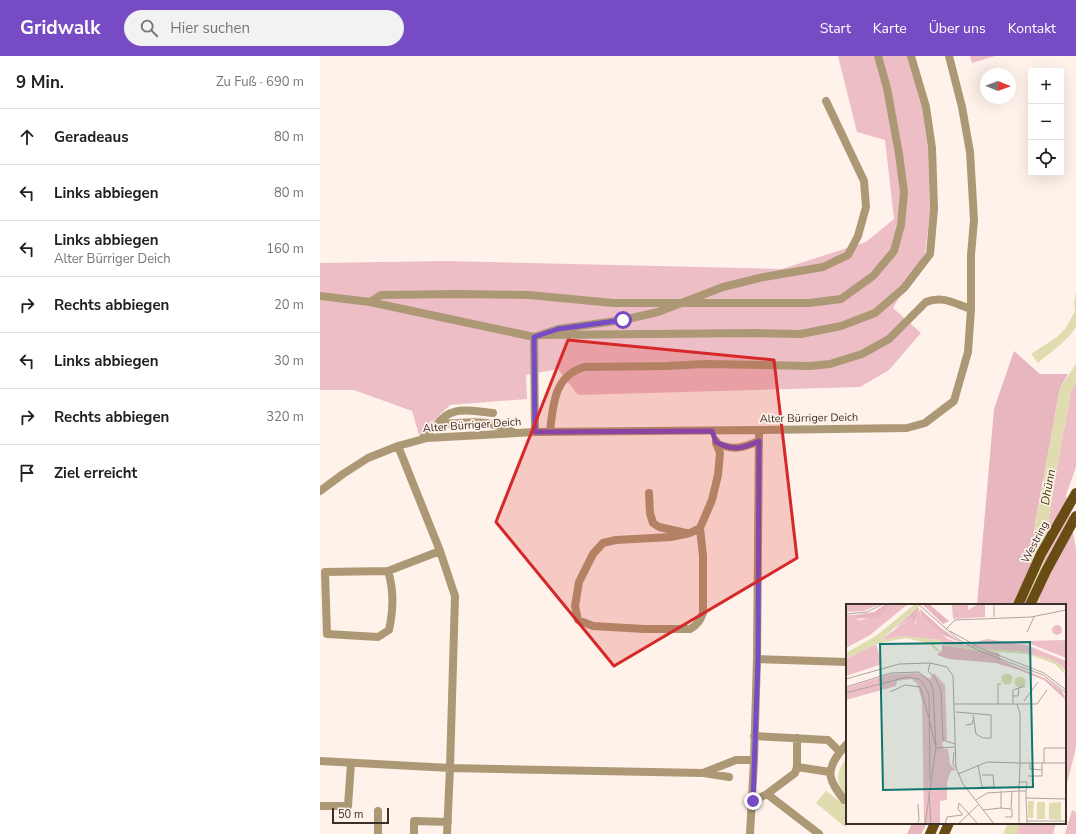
<!DOCTYPE html>
<html lang="de">
<meta charset="utf-8">
<style>
:root{--surface:#fff;--page:#f2f2f2;--text:#202124;--muted:#757577;--line:#e0e0e0;--accent:#764bc4}
body{margin:0;font-family:"Nunito Sans",sans-serif;background:var(--page);color:var(--text)}
.controls{position:absolute;right:12px;top:12px;display:grid;overflow:hidden;border-radius:4px;box-shadow:0 4px 16px #0002}
.controls button{width:36px;height:36px;display:grid;place-items:center;padding:0;border:0;border-bottom:1px solid var(--line);background:var(--surface);color:var(--text);font:20px sans-serif}
.compass{position:absolute;left:660px;top:12px;width:36px;height:36px;border-radius:50%;background:var(--surface);box-shadow:0 4px 16px #0002;rotate:91deg}
.scale{position:absolute;left:12px;bottom:10px;width:57px;box-sizing:border-box;padding-left:4px;border:2px solid #3b3028;border-top:0;font-size:11px;line-height:14px;white-space:nowrap;color:#3b3028;-webkit-text-stroke:3px #fef2ea;paint-order:stroke}
.stop{position:absolute;width:12px;height:12px;margin:-9px;border:3px solid #764bc4;border-radius:50%;background:#fff}
.stop.end{background:#764bc4;border-color:#fff;box-shadow:0 1px 4px #0008}
.list{margin:0;padding:0;list-style:none}
h2{display:flex;justify-content:space-between;align-items:center;height:52px;margin:0;padding:0 16px;font-size:17px}
h2 small{font-size:13px;font-weight:400;color:var(--muted)}
.list li{display:grid;grid-template-columns:26px 1fr auto;gap:12px;align-items:center;box-sizing:border-box;height:56px;padding:0 16px;border-top:1px solid var(--line)}
.list b{display:block;font-size:15px;white-space:nowrap}
.list p{margin:0;font-size:13px;white-space:nowrap;color:var(--muted)}
.list em{font-size:13px;font-style:normal;color:var(--muted)}
.icon{flex:none;width:22px;height:22px;fill:none;stroke:currentColor;stroke-width:2;stroke-linecap:round;stroke-linejoin:round}
.map{position:relative;flex:none;width:756px;height:778px;overflow:hidden}
header{display:flex;align-items:center;gap:24px;box-sizing:border-box;height:56px;padding:0 20px;background:var(--accent);color:#fff}
header strong{font-size:19px}
nav{display:flex;gap:22px;margin-inline-start:auto;font-size:14px}
.search{width:280px;height:36px;background:var(--page);display:flex;align-items:center;gap:10px;box-sizing:border-box;padding:0 14px;border-radius:22px;color:var(--muted);font-size:15px}
main{display:flex}
aside{flex:1;background:var(--surface)}
.map>svg:first-child{display:block}
</style>
<header>
<strong>Gridwalk</strong>
<div class="search"><svg class="icon" aria-label="search" viewBox="0 0 24 24"><circle cx="10" cy="10" r="6"/><path d="M15 15l6 6"/></svg>Hier suchen</div>
<nav><a>Start</a><a>Karte</a><a>Über uns</a><a>Kontakt</a></nav>
</header>
<main>
<aside>
<h2>9 Min.<small>Zu Fuß · 690 m</small></h2>
<ul class="list">
<li><svg class="icon" aria-label="ahead" viewBox="0 0 24 24"><path d="M12 20V5M6 11l6-6 6 6"/></svg><div><b>Geradeaus</b></div><em>80 m</em></li>
<li><svg class="icon" aria-label="left" viewBox="0 0 24 24"><path d="M17 20v-9H6M10 6l-5 5 5 5"/></svg><div><b>Links abbiegen</b></div><em>80 m</em></li>
<li><svg class="icon" aria-label="left" viewBox="0 0 24 24"><path d="M17 20v-9H6M10 6l-5 5 5 5"/></svg><div><b>Links abbiegen</b><p>Alter Bürriger Deich</p></div><em>160 m</em></li>
<li><svg class="icon" aria-label="right" viewBox="0 0 24 24"><path d="M7 20v-9h11M14 6l5 5-5 5"/></svg><div><b>Rechts abbiegen</b></div><em>20 m</em></li>
<li><svg class="icon" aria-label="left" viewBox="0 0 24 24"><path d="M17 20v-9H6M10 6l-5 5 5 5"/></svg><div><b>Links abbiegen</b></div><em>30 m</em></li>
<li><svg class="icon" aria-label="right" viewBox="0 0 24 24"><path d="M7 20v-9h11M14 6l5 5-5 5"/></svg><div><b>Rechts abbiegen</b></div><em>320 m</em></li>
<li><svg class="icon" aria-label="arrive" viewBox="0 0 24 24"><path d="M6 21V4h12l-3 4 3 4H6"/></svg><div><b>Ziel erreicht</b></div></li>
</ul>
</aside>
<div class="map">
<svg width="756" height="778" viewBox="0 0 756 778">
<rect width="100%" height="100%" fill="#fef2ea"/>
<path fill="#edbec5" d="M 518,0 L 587,0 L 602,51 L 608,93 L 610,156 L 605,197 L 573,252 L 601,277 L 569,314 L 540,331 L 258,339 L 238,313 L 206,319 L 207,343 L 130,349 L 99,379 L 92,355 L 34,334 L 0,334 L 0,207 L 125,205 L 462,213 L 546,186 L 574,163 L 565,84 L 537,76 Z
M 650,0 L 675,0 L 652,7 Z
M 756,326 L 756,411 L 746,439 L 756,493 L 756,691 L 745,736 L 745,549 L 719,549 C 724,477 738,406 751,335 Z
M 752,754 L 756,756 L 756,778 L 745,778 Z
M 699,767 L 736,767 L 733,778 L 697,778 Z"/>
<path fill="#e8b6be" d="M 694,295 L 720,318 L 748,318 L 740,332 L 715,468 L 707,549 L 657,549 L 674,353 Z
M 592,767 L 607,767 L 601,778 L 587,778 Z"/>
<path fill="#dfdcb0" d="M 756,235 C 756,244 756,263 756,270 C 752,282 728,298 718,307 L 711,298 L 737,281 L 746,272 L 755,255 L 754,247 Z
M 756,308 L 756,326 L 751,335 C 738,406 724,477 719,549 L 707,549 L 715,468 L 740,332 Z
M 527,702 L 527,743 C 517,729 514,716 527,702 Z
M 506,735 L 527,751 L 528,767 L 525,771 L 496,747 Z
M 688,767 L 699,767 L 697,778 L 683,778 Z"/>
<g fill="none" stroke-linecap="round" stroke-linejoin="round">
<path stroke="#ac9875" stroke-width="8" d="M 0,240 L 50,246 L 214,281
M 50,246 L 61,239 L 137,238 L 209,239 L 293,247 L 489,247 L 521,243 L 553,220 L 574,195 L 581,169 L 584,136 L 579,98 L 567,32 L 558,0
M 222,279 L 436,277 L 481,278 L 521,270 L 555,257 L 584,232 L 610,198 L 614,153 L 612,92 L 606,51 L 591,0
M 115,371 C 130,348 149,355 173,357
M 215,376 L 214,281 L 238,273 L 303,264 L 338,256 L 403,231 L 444,221 L 503,211 L 528,199 L 538,180 L 546,151 L 544,125 L 506,45
M 230,376 C 233,349 234,319 265,311 L 346,310 L 385,308 L 490,310 L 510,308 L 542,298 L 569,283 L 606,246 C 623,239 635,248 651,253
M 102,383 C 107,378 112,371 119,369 C 125,367 132,367 138,367 C 162,365 171,366 193,376
M 396,385 L 396,387 C 413,395 422,392 439,385
M 0,435 L 23,418 L 48,402 L 78,390 L 107,382 L 215,376 L 439,374 L 587,372 L 605,367 L 634,345 L 648,296 L 651,253 L 651,199 L 654,164 L 650,96 L 642,51 L 629,0
M 329,437 L 330,457 L 333,467 L 339,471 L 366,477
M 380,472 L 370,477 L 351,481 L 296,484 L 283,487 L 273,498 L 259,526 L 255,550 L 258,564 L 273,570 L 324,573 L 370,573 C 377,569 380,565 383,557 L 383,500 L 380,472 L 392,444 L 398,419 L 400,397 L 396,387
M 68,515 C 74,534 73,556 69,574 L 58,581 L 7,578 L 5,516 L 68,515 L 120,495
M 437,603 L 527,606
M 434,680 L 508,684 L 520,696 C 504,717 510,725 524,744
M 477,682 L 477,711 L 510,716
M 520,696 L 527,688
M 0,705 L 130,712 L 135,540 L 120,495 L 78,390
M 384,717 L 409,721
M 447,738 L 499,778
M 433,745 L 447,738 L 475,717 L 477,711
M 0,750 L 28,750 L 31,707
M 58,778 L 58,755
M 94,778 L 94,765 L 128,766
M 127,778 L 130,712 L 383,717 L 416,704 L 434,704 L 437,603 L 439,374
M 430,778 L 434,704"/>
<path stroke="#694c14" stroke-width="10" d="M 698,549 L 721,498 L 756,437
M 710,549 L 726,515 L 756,460
M 610,778 L 615,767
M 624,778 L 629,767"/>
</g>
<g fill="none" stroke-linecap="round" stroke-linejoin="round">
<path stroke="#764bc4" stroke-width="5" d="M 303,264 L 238,273 L 214,281 L 215,376 L 392,375 L 396,386 C 413,395 422,393 439,385 L 438,603 L 433,745"/>
</g>
<path fill="#d62828" fill-opacity="0.2" stroke="#d62828" stroke-width="3" stroke-linejoin="round" d="M 248,284 L 454,304 L 477,502 L 294,610 L 176,466 Z"/>
<g text-anchor="middle" dominant-baseline="central" stroke-width="3.5" stroke-linejoin="round" paint-order="stroke">
<g font-size="11" fill="#3b3028" stroke="#fef2ea">
<text transform="translate(489 362) rotate(-1)">Alter Bürriger Deich</text>
<text transform="translate(152 369) rotate(-4)">Alter Bürriger Deich</text>
<text transform="translate(715 486) rotate(-62)">Westring</text>
</g>
<g font-size="12" font-style="italic" fill="#423e07" stroke="#fef2ea">
<text transform="translate(728 431) rotate(-80)">Dhünn</text>
</g>
</g>
<g transform="translate(526 548)">
<rect width="220" height="220" fill="#fef2ea"/>
<path d="M 0,0 L 31,0 L 32,1 L 18,7 L 0,8 ZM 44,0 L 62,0 L 24,31 L 0,44 L 0,11 L 9,11 L 8,15 L 15,16 L 33,10 ZM 106,0 L 122,0 L 122,6 L 132,0 L 139,0 L 139,13 L 107,15 ZM 72,2 L 75,12 L 102,35 L 119,41 L 141,35 L 181,41 L 220,57 L 220,68 L 215,61 L 204,55 L 178,48 L 125,44 L 99,40 L 93,36 L 56,32 L 35,36 L 67,12 L 67,20 L 70,20 L 69,9 ZM206 26a5 5 0 1 1 10 0a5 5 0 1 1-10 0ZM 219,36 L 220,54 L 180,38 L 181,37 ZM 30,40 L 36,60 L 0,72 L 0,55 ZM 73,69 L 84,75 L 88,69 L 99,81 L 101,135 L 96,139 L 98,145 L 102,145 L 104,160 L 110,166 L 105,167 L 101,178 L 101,196 L 94,197 L 94,220 L 78,220 L 76,96 L 71,80 L 66,75 L 51,77 L 50,82 L 0,96 L 0,84 L 45,70 Z" fill="#edbec5"/>
<path d="M 40,0 L 44,0 L 33,13 L 7,15 L 9,11 L 28,8 ZM 76,0 L 83,0 L 103,17 L 97,20 ZM 72,3 L 68,23 L 66,13 L 48,25 ZM 74,5 L 95,24 L 117,40 L 96,30 L 75,12 ZM 96,41 L 153,49 L 155,56 L 200,75 L 216,87 L 220,96 L 198,76 L 173,66 L 150,59 L 103,55 L 91,51 L 96,46 Z" fill="#e8b6be"/>
<path d="M 69,0 L 75,0 L 35,36 L 56,32 L 93,36 L 99,40 L 125,44 L 178,48 L 204,55 L 215,61 L 220,71 L 209,60 L 182,50 L 125,46 L 85,38 L 94,47 L 92,48 L 84,40 L 60,34 L 30,40 L 0,55 L 0,49 L 30,32 ZM155.5 75a5.5 5.5 0 1 1 11 0a5.5 5.5 0 1 1-11 0ZM168.5 78a5.5 5.5 0 1 1 11 0a5.5 5.5 0 1 1-11 0ZM 182,197 L 188,197 L 187,214 L 182,214 ZM 191,198 L 199,198 L 199,215 L 191,215 ZM 215,198 L 215,216 L 203,215 L 203,199 Z" fill="#dfdcb0"/>
<path fill="none" stroke="#b0a49c" stroke-width="1" d="M 72,0 L 113,36 L 136,48 L 197,71 L 220,89M 148,0 L 148,13M 0,10 L 21,8 L 37,0M 100,25 L 109,16 L 185,13 L 220,6M 104,27 L 134,44 L 198,69 L 220,86M 181,28 L 188,13M 84,59 L 82,67 L 90,75 L 95,87 L 97,136 L 109,140M 0,75 L 53,60 L 84,59 L 101,63 L 107,72 L 110,164 L 117,180 L 148,220M 0,83 L 45,69 L 73,68 L 84,78 L 87,85 L 90,142M 44,88 L 59,81 L 74,83 L 83,114M 0,89 L 61,73 L 73,75 L 77,79 L 83,91 L 84,176M 167,92 L 172,92 L 173,85M 178,97 L 192,78M 108,100 L 171,100 L 174,110 L 174,159 L 220,159M 152,100 L 152,80 L 155,80M 167,100 L 167,86 L 179,82M 171,100 L 191,100 L 201,86M 110,108 L 145,111 L 145,134 L 137,134 L 130,130 L 127,111M 84,118 L 90,144 L 109,143M 120,121 L 126,120 L 128,114M 108,148 L 107,160 L 110,164M 184,159 L 184,165 L 196,166M 198,159 L 198,144 L 220,144M 132,161 L 136,183 L 148,183 L 147,171 L 136,171M 112,170 L 141,158 L 174,159 L 173,187 L 180,187 L 180,194 L 220,195M 182,172 L 196,172 L 196,159M 173,178 L 181,178 L 180,187M 155,187 L 155,204 L 165,205 L 166,187M 83,188 L 85,220M 180,194 L 181,217M 130,196 L 141,189 L 173,187 L 173,220M 137,206 L 155,204M 117,211 L 112,205 L 113,199 L 132,220M 159,213 L 166,213 L 166,205M 71,220 L 73,216 L 72,200M 79,220 L 90,144M 99,220 L 101,213 L 116,211M 112,220 L 132,201M 181,220 L 181,217 L 220,217"/>
<path fill="#0f766e" fill-opacity="0.15" stroke="#0f766e" stroke-width="2" d="M 184,38 L 187,183 L 37,186 L 34,40 Z"/>
<rect width="220" height="220" fill="none" stroke="#3b3028" stroke-width="2"/>
</g>
</svg>
<div class="controls">
<button>+</button>
<button>−</button>
<button><svg class="icon" aria-label="locate" viewBox="0 0 24 24"><circle cx="12" cy="12" r="6"/><path d="M12 2v4M12 18v4M2 12h4M18 12h4"/></svg></button>
</div>
<svg class="compass" viewBox="-18 -18 36 36"><path d="M0-13l5 13h-10z" fill="#e53935"/><path d="M0 13l5-13h-10z" fill="#757577"/></svg>
<div class="scale">50 m</div>
<div class="stop" style="left:303px;top:264px"></div>
<div class="stop end" style="left:433px;top:745px"></div>
</div>
</main>
